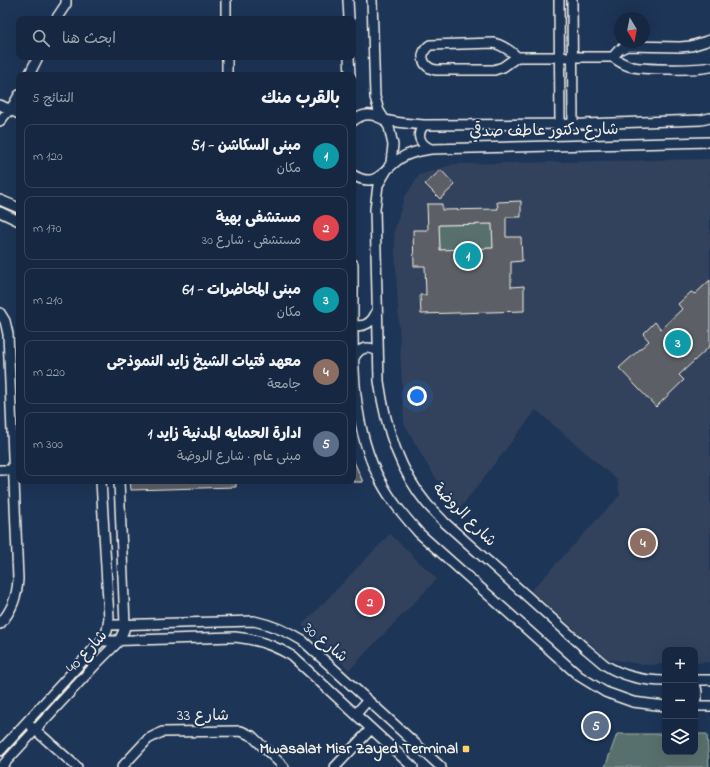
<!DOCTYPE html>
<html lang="ar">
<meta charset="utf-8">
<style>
:root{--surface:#162841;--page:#23344c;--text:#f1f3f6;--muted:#9ea6b1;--line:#35445a;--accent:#ffd166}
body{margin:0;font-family:"Indie Flower","Playpen Sans Arabic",sans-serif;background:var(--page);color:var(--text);direction:rtl}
.controls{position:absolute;right:12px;bottom:12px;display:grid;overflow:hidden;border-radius:8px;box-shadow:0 4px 16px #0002}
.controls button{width:36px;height:36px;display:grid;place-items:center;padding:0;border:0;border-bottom:1px solid var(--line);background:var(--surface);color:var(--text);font:20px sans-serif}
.compass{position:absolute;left:614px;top:12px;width:36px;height:36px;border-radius:50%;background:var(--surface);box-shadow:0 4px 16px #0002;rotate:170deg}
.you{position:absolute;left:417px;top:396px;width:14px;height:14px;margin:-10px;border:3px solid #fff;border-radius:50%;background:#1a73e8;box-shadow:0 0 0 6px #1a73e833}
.badge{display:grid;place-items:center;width:26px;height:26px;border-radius:50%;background:var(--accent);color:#fff;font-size:13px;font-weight:700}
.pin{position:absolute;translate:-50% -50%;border:2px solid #fff;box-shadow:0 1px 4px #0006}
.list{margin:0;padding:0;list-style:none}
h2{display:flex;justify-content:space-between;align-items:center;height:52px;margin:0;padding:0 16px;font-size:17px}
h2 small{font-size:13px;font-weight:400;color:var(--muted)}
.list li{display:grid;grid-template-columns:26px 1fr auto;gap:12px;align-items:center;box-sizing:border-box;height:64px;margin:0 8px 8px;padding:0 8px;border:1px solid var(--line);border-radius:8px}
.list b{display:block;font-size:15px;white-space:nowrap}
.list p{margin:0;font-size:13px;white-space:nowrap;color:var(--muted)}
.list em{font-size:13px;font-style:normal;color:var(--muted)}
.icon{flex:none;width:22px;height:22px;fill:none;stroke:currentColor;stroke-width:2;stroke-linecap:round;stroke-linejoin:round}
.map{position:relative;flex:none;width:710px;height:767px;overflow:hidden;direction:ltr}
.search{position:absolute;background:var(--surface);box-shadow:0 4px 16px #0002;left:16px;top:16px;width:340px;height:44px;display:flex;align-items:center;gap:10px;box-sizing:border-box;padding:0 14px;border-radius:8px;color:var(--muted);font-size:15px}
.panel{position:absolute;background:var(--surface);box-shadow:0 4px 16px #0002;left:16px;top:72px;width:340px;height:412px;border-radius:8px;direction:rtl}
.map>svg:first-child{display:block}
</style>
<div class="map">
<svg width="710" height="767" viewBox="0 0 710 767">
<rect width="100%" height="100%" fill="#1d3557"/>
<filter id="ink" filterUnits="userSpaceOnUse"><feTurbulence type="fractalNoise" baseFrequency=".025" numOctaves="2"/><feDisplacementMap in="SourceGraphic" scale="8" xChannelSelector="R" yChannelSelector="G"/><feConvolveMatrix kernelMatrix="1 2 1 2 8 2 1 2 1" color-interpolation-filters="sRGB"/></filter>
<g filter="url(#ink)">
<path fill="#30425c" d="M 710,159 L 710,662 L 695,663 L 695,650 L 665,650 L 665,664 L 647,665 L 608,659 L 531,591 L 620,495 L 617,480 L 536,410 L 458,511 L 426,463 L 404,423 L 394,232 L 404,198 L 419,175 L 454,164 Z
M 390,534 L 437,579 L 349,670 L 302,625 Z"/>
<path fill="#58706d" stroke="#a6b0aa" d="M 492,224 L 493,248 L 440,250 L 439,225 Z
M 617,734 L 665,734 L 665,752 L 695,752 L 695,734 L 707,734 L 709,767 L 605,767 Z"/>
<path fill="#5c5f66" stroke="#f4f1e8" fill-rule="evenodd" d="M 441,170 L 455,185 L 440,199 L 425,184 Z
M 521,201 L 521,217 L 506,217 L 506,237 L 521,237 L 522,261 L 511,262 L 511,287 L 524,286 L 524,311 L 421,314 L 420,295 L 426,295 L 425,266 L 414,266 L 413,230 L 428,230 L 427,204 L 442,204 L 442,210 L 498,209 L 497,202 ZM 492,224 L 493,248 L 440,250 L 439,225 Z
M 710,280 L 710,346 L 679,375 L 684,380 L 656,407 L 619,368 L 649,341 L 643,334 L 655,322 L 661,329 L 682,309 L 678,304 L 691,292 L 695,294 Z
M 353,459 L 363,482 L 353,482 Z
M 130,481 L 236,481 L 236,487 L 131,490 Z"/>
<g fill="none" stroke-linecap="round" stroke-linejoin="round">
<defs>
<path id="minor" d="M 226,0 L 226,19
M 348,0 L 349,19
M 372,0 L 375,97 L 379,111 L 389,127 L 393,145 L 391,163 L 378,185 L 375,209 L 379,381 C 385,425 398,469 427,504 C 432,510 439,516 444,522 L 586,649 C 592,654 599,660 605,665 C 622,676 645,681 665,681
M 559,0 L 560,124
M 572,0 L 573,124
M 56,19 L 66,4 L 66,0
M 494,43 C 504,46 510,50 517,57 L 503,67 L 494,70 L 436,70 C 422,68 418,53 430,45 Z
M 227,57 L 227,75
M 349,57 L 350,75
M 517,57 L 613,57 C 618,61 623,64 629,66 C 642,70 696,70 710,67
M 613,57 L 619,50 L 627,46 L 680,47 L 691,46 L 710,40
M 29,75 L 38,57
M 0,105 L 19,114
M 0,121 L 14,104 L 19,95
M 353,121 C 358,117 364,114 371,115 C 376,115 380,119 386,120 C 398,123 411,124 424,125 L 584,124 L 701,120 L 710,118
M 424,125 C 416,134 419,144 431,149
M 353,175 C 378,190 384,168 401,158 C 410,152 420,151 431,149 L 710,142
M 0,200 L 19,208
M 0,212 L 19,221
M 353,264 C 354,335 346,418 381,482 C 391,501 405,517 419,533 L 579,676 L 605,692 L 633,702 L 665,706
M 0,313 L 5,321 L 8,334 L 18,579 C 17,597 12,610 0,624
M 354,325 C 364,328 372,322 376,313
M 354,358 C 359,348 367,345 378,351
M 0,470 L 19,469
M 109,625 L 254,621 C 272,625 287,631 303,641 L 441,767
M 101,641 L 235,637 C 257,639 274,645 292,656 L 413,767
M 695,680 L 710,680
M 695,685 C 698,691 698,695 695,701
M 695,706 L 710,706
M 356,714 L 368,700
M 32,727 L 77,767
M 0,751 L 101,641 L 107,631 L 109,618 L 101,481
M 1,767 L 97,663 L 119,641 L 124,630 L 125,625 L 119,481
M 122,767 L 148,739 L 162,732 L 241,731 L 252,736 L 284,767
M 335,767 L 371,729"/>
</defs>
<use href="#minor" stroke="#f4f1e8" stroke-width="12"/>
<use href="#minor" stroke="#1d3557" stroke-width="9"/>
</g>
</g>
<rect fill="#ffd166" stroke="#1d3557" stroke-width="1.5" x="462" y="745" width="8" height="8" rx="2"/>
<g text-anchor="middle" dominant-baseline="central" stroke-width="4" stroke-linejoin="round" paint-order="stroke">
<g font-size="16" fill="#f4f1e8" stroke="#1d3557">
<text transform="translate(544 131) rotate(-1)">شارع دكتور عاطف صدقي</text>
<text transform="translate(464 515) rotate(45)">شارع الروضة</text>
<text transform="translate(325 643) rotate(40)">شارع 30</text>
<text transform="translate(87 652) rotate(-47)">شارع 40</text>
<text x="203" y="716">شارع 33</text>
</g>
<g font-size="16" font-weight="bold" fill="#f4f1e8" stroke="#1d3557" text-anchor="end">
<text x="458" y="749">Mwasalat Misr Zayed Terminal</text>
</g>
</g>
</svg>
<div class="controls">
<button>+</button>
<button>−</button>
<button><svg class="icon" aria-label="layers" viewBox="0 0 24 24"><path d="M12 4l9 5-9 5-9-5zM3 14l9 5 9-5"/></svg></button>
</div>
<svg class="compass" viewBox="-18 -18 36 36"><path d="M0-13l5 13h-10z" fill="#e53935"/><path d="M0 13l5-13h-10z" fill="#9ea6b1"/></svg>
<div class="you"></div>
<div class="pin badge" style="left:468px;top:256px;background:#0f9aa8">1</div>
<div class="pin badge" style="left:370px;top:602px;background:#e0444e">2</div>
<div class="pin badge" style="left:678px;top:343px;background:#0f9aa8">3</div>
<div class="pin badge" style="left:643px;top:543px;background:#8d6e63">4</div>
<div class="pin badge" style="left:596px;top:726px;background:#5c6f8a">5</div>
<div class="search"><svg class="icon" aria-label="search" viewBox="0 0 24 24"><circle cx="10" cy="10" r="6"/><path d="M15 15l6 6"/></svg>ابحث هنا</div>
<section class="panel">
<h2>بالقرب منك<small>النتائج: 5</small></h2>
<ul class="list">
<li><span class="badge" style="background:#0f9aa8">1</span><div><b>مبنى السكاشن - 51</b><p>مكان</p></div><em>120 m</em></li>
<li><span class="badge" style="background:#e0444e">2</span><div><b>مستشفى بهية</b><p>مستشفى · شارع 30</p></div><em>170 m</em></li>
<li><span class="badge" style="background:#0f9aa8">3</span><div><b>مبنى المحاضرات - 61</b><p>مكان</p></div><em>210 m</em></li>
<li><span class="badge" style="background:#8d6e63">4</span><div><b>معهد فتيات الشيخ زايد النموذجى</b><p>جامعة</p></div><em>220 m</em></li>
<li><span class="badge" style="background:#5c6f8a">5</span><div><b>ادارة الحمايه المدنية زايد 1</b><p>مبنى عام · شارع الروضة</p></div><em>300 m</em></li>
</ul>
</section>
</div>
